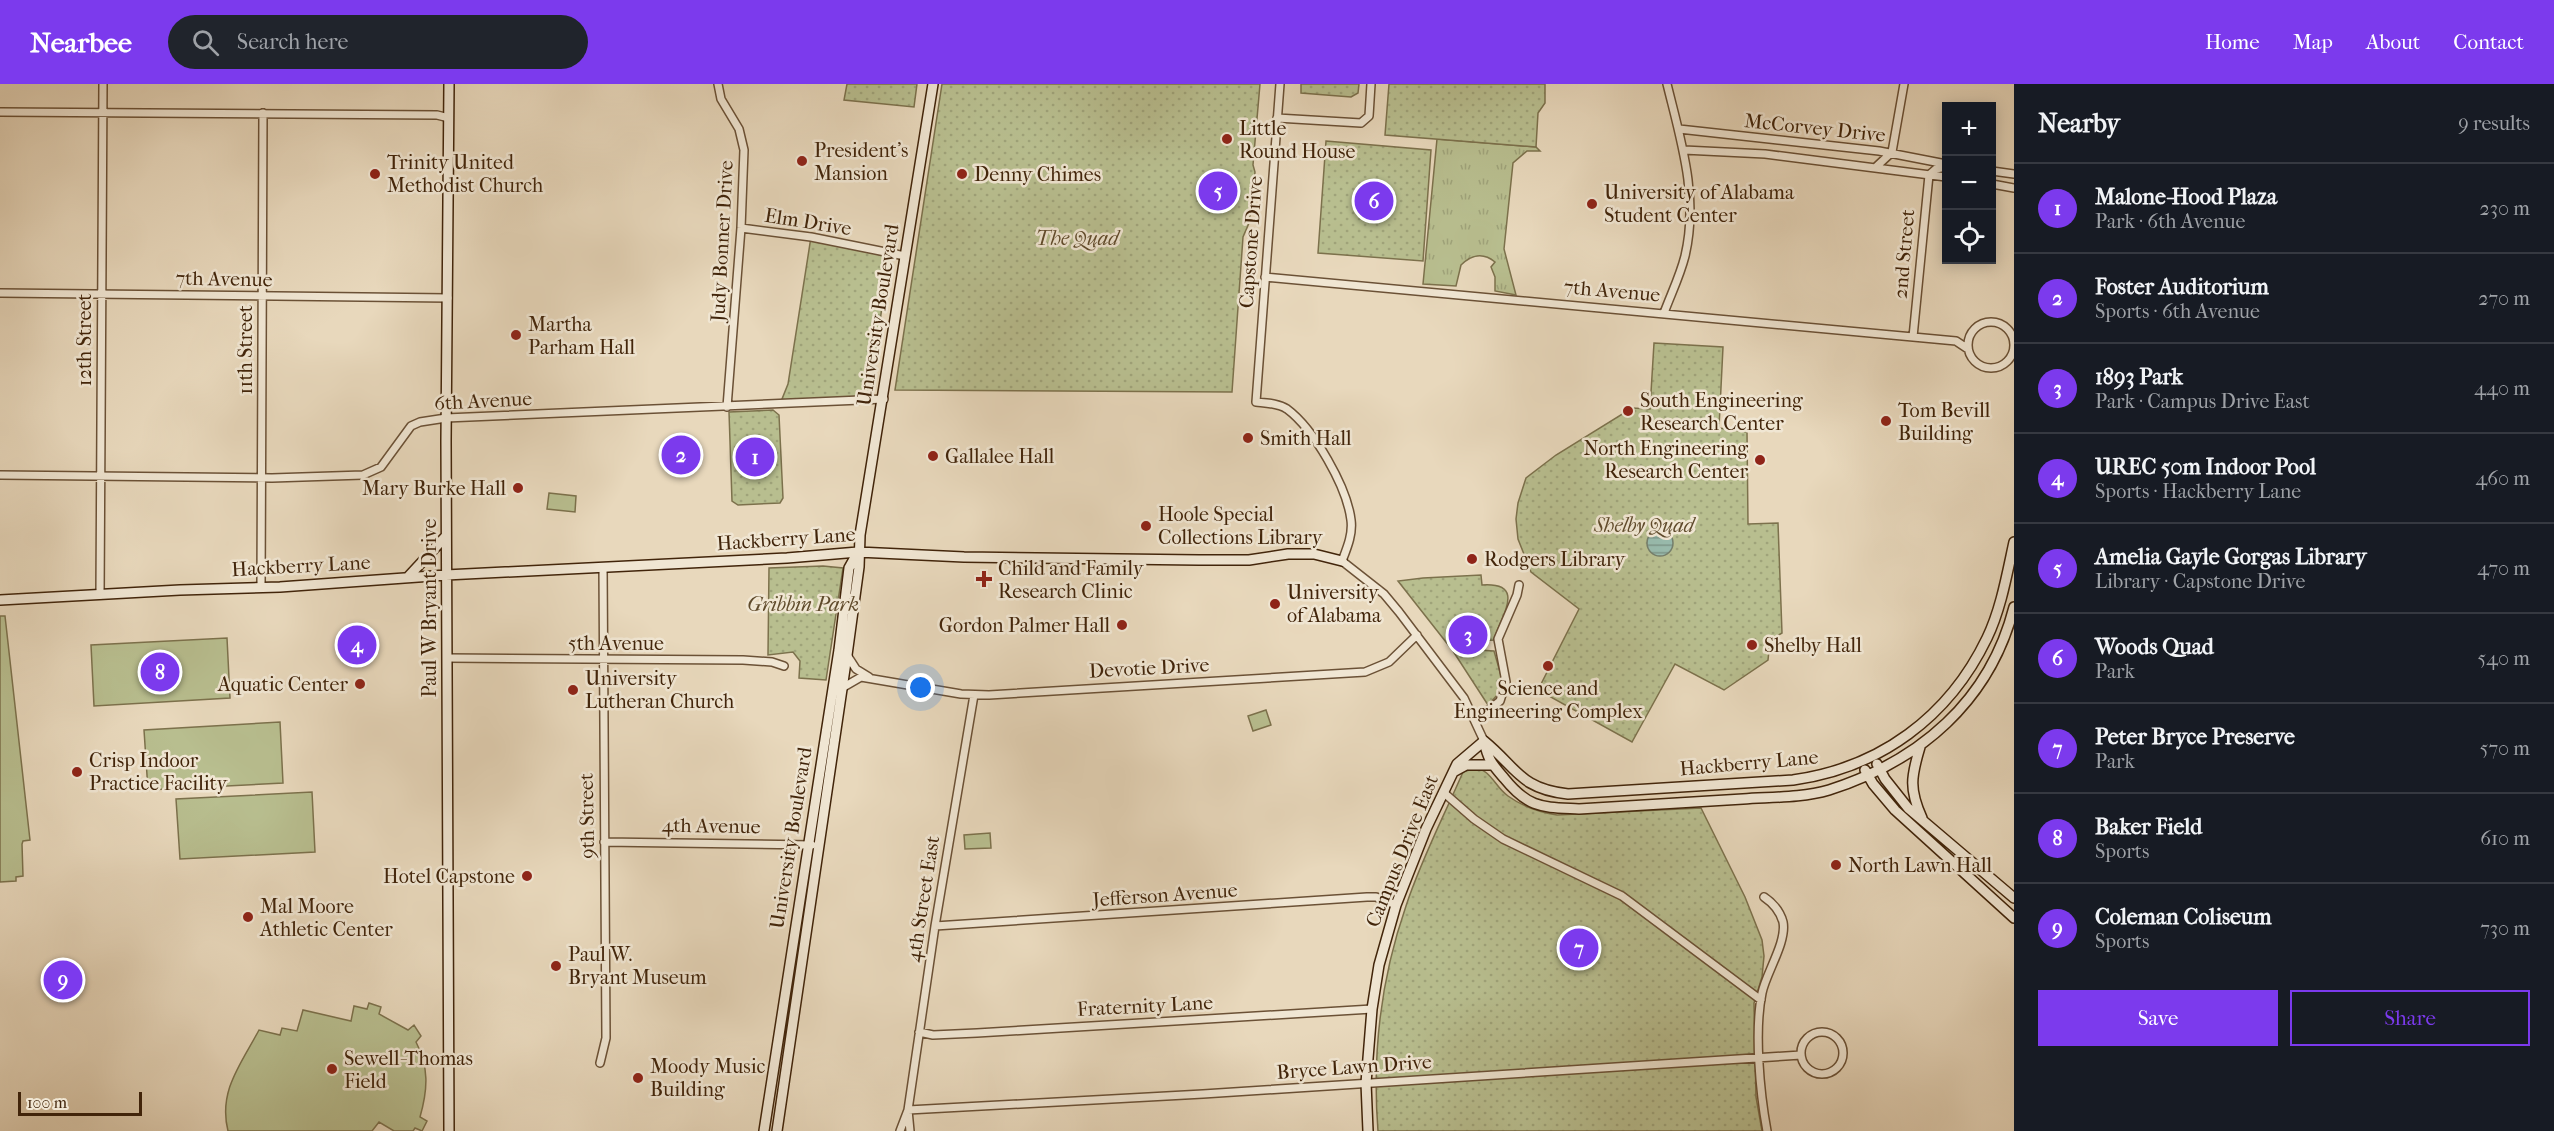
<!DOCTYPE html>
<meta charset="utf-8">
<style>
:root{--surface:#171b24;--page:#20242c;--text:#f1f3f6;--muted:#9ea1a6;--line:#363941;--accent:#7c3aed}
body{margin:0;font-family:"IM FELL French Canon",serif;background:var(--page);color:var(--text)}
.controls{position:absolute;right:18px;top:18px;display:grid;overflow:hidden;border-radius:0px;box-shadow:0 3px 15px #0003}
.controls button{width:54px;height:54px;display:grid;place-items:center;padding:0;border:0;border-bottom:2px solid var(--line);background:var(--surface);color:var(--text);font:30px sans-serif}
.scale{position:absolute;left:18px;bottom:15px;width:124px;box-sizing:border-box;padding-left:6px;border:3px solid #41240a;border-top:0;font-size:16px;line-height:21px;white-space:nowrap;color:#41240a;-webkit-text-stroke:4px #f0e6d3;paint-order:stroke}
.you{position:absolute;left:921px;top:604px;width:21px;height:21px;margin:-15px;border:4px solid #fff;border-radius:50%;background:#1a73e8;box-shadow:0 0 0 9px #1a73e833}
.badge{display:grid;place-items:center;width:39px;height:39px;border-radius:50%;background:var(--accent);color:#fff;font-size:20px;font-weight:700}
.pin{position:absolute;translate:-50% -50%;border:3px solid #fff;box-shadow:0 2px 6px #0006}
.list{margin:0;padding:0;list-style:none}
h2{display:flex;justify-content:space-between;align-items:center;height:78px;margin:0;padding:0 24px;font-size:26px}
h2 small{font-size:20px;font-weight:400;color:var(--muted)}
.list li{display:grid;grid-template-columns:39px 1fr auto;gap:18px;align-items:center;box-sizing:border-box;height:90px;padding:0 24px;border-top:2px solid var(--line)}
.list b{display:block;font-size:22px;white-space:nowrap}
.list p{margin:0;font-size:20px;white-space:nowrap;color:var(--muted)}
.list em{font-size:20px;font-style:normal;color:var(--muted)}
.actions{display:flex;gap:12px;padding:18px 24px}
.actions a{flex:1;padding:14px 0;border:2px solid var(--accent);border-radius:0px;text-align:center;font-size:21px;color:var(--accent)}
.actions .main{background:var(--accent);color:#fff}
.icon{flex:none;width:33px;height:33px;fill:none;stroke:currentColor;stroke-width:2;stroke-linecap:round;stroke-linejoin:round}
.map{position:relative;flex:none;width:2014px;height:1047px;overflow:hidden}
header{display:flex;align-items:center;gap:36px;box-sizing:border-box;height:84px;padding:0 30px;background:var(--accent);color:#fff}
header strong{font-size:28px}
nav{display:flex;gap:33px;margin-inline-start:auto;font-size:21px}
.search{width:420px;height:54px;background:var(--page);display:flex;align-items:center;gap:15px;box-sizing:border-box;padding:0 21px;border-radius:33px;color:var(--muted);font-size:22px}
main{display:flex}
aside{flex:1;background:var(--surface)}
.map>svg:first-child{display:block}
</style>
<header>
<strong>Nearbee</strong>
<div class="search"><svg class="icon" aria-label="search" viewBox="0 0 24 24"><circle cx="10" cy="10" r="6"/><path d="M15 15l6 6"/></svg>Search here</div>
<nav><a>Home</a><a>Map</a><a>About</a><a>Contact</a></nav>
</header>
<main>
<div class="map">
<svg width="2014" height="1047" viewBox="0 0 2014 1047">
<defs>
<pattern id="grass-tufts" width="24" height="20" patternUnits="userSpaceOnUse" patternTransform="scale(1.5)"><rect width="24" height="20" fill="#b8be8f"/><path d="M3 7l-1-3M5 7V3M7 7l1-3M15 17l-1-3M17 17v-4M19 17l1-3" fill="none" stroke="#9fa37a"/></pattern>
<pattern id="park-dots" width="8" height="8" patternUnits="userSpaceOnUse" patternTransform="scale(1.5)"><rect width="8" height="8" fill="#b8be8f"/><path d="M2 2h.1M6 6h.1" fill="none" stroke="#9fa37a" stroke-width="1.8" stroke-linecap="round"/></pattern>
<pattern id="water-rules" width="6" height="5" patternUnits="userSpaceOnUse" patternTransform="scale(1.5)"><rect width="6" height="5" fill="#98baac"/><path d="M0 2.5h6" fill="none" stroke="#7e978a"/></pattern>
</defs>
<rect width="100%" height="100%" fill="#e8d8bc"/>
<filter id="stains"><feTurbulence type="fractalNoise" baseFrequency=".00333" numOctaves="4"/><feColorMatrix values="0 0 0 0 .2 0 0 0 0 .09 0 0 0 0 .02 0 0 0 .5 -.17"/></filter>
<radialGradient id="worn" r=".72"><stop offset=".6" stop-color="#630" stop-opacity="0"/><stop offset="1" stop-color="#630" stop-opacity=".3"/></radialGradient>
<path fill="url(#grass-tufts)" stroke="#7c714c" stroke-width="1.5" d="M 1437,55 L 1536,63 L 1540,67 L 1527,67 L 1513,79 L 1504,165 L 1516,211 L 1495,207 L 1495,193 L 1491,183 L 1495,178 C 1483,168 1471,171 1461,181 L 1456,202 L 1423,200 Z"/>
<path fill="url(#park-dots)" stroke="#7c714c" stroke-width="1.5" d="M 847,0 L 917,0 L 914,23 L 844,16 Z
M 942,0 L 1260,0 L 1253,81 L 1255,88 L 1249,139 L 1243,153 L 1232,308 L 895,306 Z
M 1301,0 L 1359,0 L 1358,9 L 1351,13 L 1301,9 Z
M 1389,0 L 1545,0 L 1545,19 L 1538,29 L 1536,63 L 1385,51 Z
M 1326,57 L 1431,66 L 1423,177 L 1318,169 Z
M 811,153 L 889,169 L 870,314 L 780,320 L 788,300 Z
M 1654,259 L 1723,263 L 1719,344 L 1747,348 L 1748,440 L 1778,439 L 1782,549 L 1770,556 L 1768,576 L 1724,606 L 1675,580 L 1632,658 L 1538,606 L 1579,525 L 1531,488 L 1518,455 L 1516,435 L 1518,419 L 1526,394 L 1556,371 L 1632,324 L 1650,325 Z
M 773,326 L 779,331 L 783,414 L 780,419 L 738,421 L 732,417 L 729,328 Z
M 823,482 L 843,484 L 826,596 L 799,594 L 800,577 L 793,568 L 768,571 L 769,484 Z
M 1481,491 L 1482,501 C 1528,498 1500,533 1494,556 L 1478,557 L 1478,566 L 1494,567 L 1502,595 L 1500,608 L 1488,621 L 1453,567 L 1398,497 L 1423,494 Z
M 1473,683 C 1492,686 1494,702 1508,712 C 1523,723 1539,728 1557,731 L 1701,724 L 1745,813 L 1762,856 L 1764,872 L 1762,893 L 1754,919 L 1756,1013 L 1762,1047 L 1378,1047 C 1372,971 1381,894 1406,822 C 1421,776 1444,732 1463,688 Z"/>
<path fill="#b8be8f" stroke="#7c714c" stroke-width="1.5" d="M 549,409 L 576,412 L 575,428 L 547,425 Z
M 0,532 L 5,532 L 30,756 L 23,757 L 22,760 L 23,792 L 16,793 L 16,797 L 0,798 Z
M 227,554 L 230,614 L 94,622 L 91,561 Z
M 1266,626 L 1271,641 L 1253,647 L 1248,632 Z
M 280,638 L 283,699 L 148,706 L 144,646 Z
M 312,708 L 315,768 L 180,775 L 176,715 Z
M 990,749 L 991,764 L 965,765 L 964,751 Z
M 369,919 L 381,923 L 379,930 L 408,946 L 414,941 L 421,952 L 416,958 C 429,983 428,1005 420,1033 L 427,1037 L 422,1047 L 415,1044 L 413,1047 L 394,1047 L 379,1038 L 372,1047 L 228,1047 C 218,1007 241,980 259,946 L 280,951 L 282,944 L 297,947 L 303,926 L 351,937 L 354,922 L 367,925 Z"/>
<path fill="url(#water-rules)" stroke="#757e6b" stroke-width="1.5" d="M1647 459a13 13 0 1 1 26 0a13 13 0 1 1-26 0Z"/>
<g fill="none" stroke-linecap="round" stroke-linejoin="round">
<defs>
<path id="street" d="M 718,0 L 721,15 L 739,45 L 744,66 L 741,144 L 727,323
M 1280,0 L 1256,318 C 1266,319 1278,319 1287,325 C 1314,345 1347,403 1351,436 C 1353,450 1347,464 1342,477 L 1384,510 L 1399,528 L 1464,614 L 1484,657
M 0,28 L 437,31 L 449,34
M 1277,34 L 1361,39 L 1369,32 L 1371,0
M 1679,45 L 1879,67 L 1946,80
M 1684,66 L 1765,70 L 1946,93
M 1892,68 L 1904,0
M 1876,83 L 1892,68
M 1992,87 L 2014,90
M 1929,91 L 1936,85 L 1946,83
M 1992,100 L 2014,104
M 741,144 L 811,153 L 905,172
M 1265,193 L 1913,253 L 1956,257 L 1968,265
M 0,209 L 448,214
M 1664,229 C 1671,210 1680,192 1685,172 C 1699,113 1681,57 1667,0
M1968 261a23 23 0 1 1 46 0a23 23 0 1 1-46 0Z
M 1913,253 L 1929,91
M 0,391 L 272,394 L 363,391 L 381,383 L 411,342 L 420,338 L 446,334 L 884,315
M 261,504 L 263,29
M 100,511 L 103,0
M 847,571 L 856,585 L 869,593
M 447,574 L 743,576 L 772,578 L 784,582
M 842,604 L 861,593 L 961,610 L 989,611 L 1365,588 L 1389,578 L 1417,551
M 1475,637 L 1500,617 L 1506,598 L 1498,555 L 1517,511 L 1519,501
M 1443,708 L 1474,735 L 1503,755 L 1622,812 L 1761,916
M 604,758 L 812,761
M 1764,813 C 1773,819 1780,827 1783,838 C 1787,858 1766,889 1762,909 C 1754,947 1760,1009 1767,1047
M 935,842 L 1367,813 L 1376,813 L 1396,821
M1801 969a21 21 0 1 1 42 0a21 21 0 1 1-42 0Z
M 919,948 L 933,951 L 977,949 L 1372,925
M 600,979 L 606,954 L 603,483
M 908,1026 L 1203,1010 L 1801,971
M 908,1026 L 910,1047
M 900,1047 L 908,1026 L 935,842 L 974,611"/>
<path id="secondary" d="M 408,493 L 446,452
M 0,516 L 180,506 L 280,503 L 446,491 L 787,474 L 858,468 L 964,473 L 1199,476 L 1249,476 L 1288,470 L 1314,470 L 1342,477
M 1484,657 C 1517,684 1520,705 1568,710 L 1793,696 C 1880,684 1949,633 1987,554 C 2001,525 2007,490 2014,458
M 1484,657 C 1488,676 1492,680 1504,694 C 1529,725 1542,723 1579,725 C 1634,722 1688,718 1743,715 C 1771,713 1802,714 1829,706 C 1920,677 1990,617 2014,523
M 1920,663 C 1911,693 1909,705 1922,734
M 1877,680 L 1885,695 L 1908,724 L 2014,814
M 1865,686 L 1873,700 L 1895,726 L 2014,834
M 1455,687 L 1466,681 L 1492,681
M 449,1047 L 446,357 L 449,0
M 764,1047 L 839,566 L 849,484 L 858,468
M 777,1047 L 847,571 L 859,483 L 860,451 L 933,0
M 1368,1047 L 1366,999 L 1372,925 L 1379,881 L 1396,821 L 1426,745 L 1457,680 L 1484,657"/>
</defs>
<use href="#street" stroke="#6b5136" stroke-width="10"/>
<use href="#secondary" stroke="#41240a" stroke-width="12"/>
<use href="#street" stroke="#f0e6d3" stroke-width="7"/>
<use href="#secondary" stroke="#f0e6d3" stroke-width="9"/>
</g>
<g fill="#8f2418" stroke="#f0e6d3" stroke-width="2">
<circle cx="1227" cy="55" r="6"/>
<circle cx="802" cy="77" r="6"/>
<circle cx="375" cy="90" r="6"/>
<circle cx="962" cy="90" r="6"/>
<circle cx="1592" cy="120" r="6"/>
<circle cx="516" cy="251" r="6"/>
<circle cx="1628" cy="327" r="6"/>
<circle cx="1886" cy="337" r="6"/>
<circle cx="1248" cy="354" r="6"/>
<circle cx="933" cy="372" r="6"/>
<circle cx="1760" cy="376" r="6"/>
<circle cx="518" cy="404" r="6"/>
<circle cx="1146" cy="442" r="6"/>
<circle cx="1472" cy="475" r="6"/>
<path d="M981 486h6v6h6v6h-6v6h-6v-6h-6v-6h6z"/>
<circle cx="1275" cy="520" r="6"/>
<circle cx="1122" cy="541" r="6"/>
<circle cx="1752" cy="561" r="6"/>
<circle cx="1548" cy="582" r="6"/>
<circle cx="360" cy="600" r="6"/>
<circle cx="573" cy="606" r="6"/>
<circle cx="77" cy="688" r="6"/>
<circle cx="1836" cy="781" r="6"/>
<circle cx="527" cy="792" r="6"/>
<circle cx="248" cy="833" r="6"/>
<circle cx="556" cy="882" r="6"/>
<circle cx="332" cy="985" r="6"/>
<circle cx="638" cy="994" r="6"/>
</g>
<g text-anchor="middle" dominant-baseline="central" stroke-width="5" stroke-linejoin="round" paint-order="stroke">
<g font-size="20" fill="#41240a" stroke="#f0e6d3" text-anchor="start">
<text x="1239" y="44">Little<tspan x="1239" dy="23">Round House</tspan></text>
<text x="814" y="66">President's<tspan x="814" dy="23">Mansion</tspan></text>
<text x="387" y="78">Trinity United<tspan x="387" dy="23">Methodist Church</tspan></text>
<text x="974" y="90">Denny Chimes</text>
<text x="1604" y="108">University of Alabama<tspan x="1604" dy="23">Student Center</tspan></text>
<text x="528" y="240">Martha<tspan x="528" dy="23">Parham Hall</tspan></text>
<text x="1640" y="316">South Engineering<tspan x="1640" dy="23">Research Center</tspan></text>
<text x="1898" y="326">Tom Bevill<tspan x="1898" dy="23">Building</tspan></text>
<text x="1260" y="354">Smith Hall</text>
<text x="1748" y="364" text-anchor="end">North Engineering<tspan x="1748" dy="23">Research Center</tspan></text>
<text x="945" y="372">Gallalee Hall</text>
<text x="506" y="404" text-anchor="end">Mary Burke Hall</text>
<text x="1158" y="430">Hoole Special<tspan x="1158" dy="23">Collections Library</tspan></text>
<text x="1484" y="475">Rodgers Library</text>
<text x="998" y="484">Child and Family<tspan x="998" dy="23">Research Clinic</tspan></text>
<text x="1287" y="508">University<tspan x="1287" dy="23">of Alabama</tspan></text>
<text x="1110" y="541" text-anchor="end">Gordon Palmer Hall</text>
<text x="1764" y="561">Shelby Hall</text>
<text x="585" y="594">University<tspan x="585" dy="23">Lutheran Church</tspan></text>
<text x="348" y="600" text-anchor="end">Aquatic Center</text>
<text x="1548" y="604" text-anchor="middle">Science and<tspan x="1548" dy="23">Engineering Complex</tspan></text>
<text x="89" y="676">Crisp Indoor<tspan x="89" dy="23">Practice Facility</tspan></text>
<text x="1848" y="781">North Lawn Hall</text>
<text x="515" y="792" text-anchor="end">Hotel Capstone</text>
<text x="260" y="822">Mal Moore<tspan x="260" dy="23">Athletic Center</tspan></text>
<text x="568" y="870">Paul W.<tspan x="568" dy="23">Bryant Museum</tspan></text>
<text x="344" y="974">Sewell-Thomas<tspan x="344" dy="23">Field</tspan></text>
<text x="650" y="982">Moody Music<tspan x="650" dy="23">Building</tspan></text>
</g>
<g font-size="20" fill="#41240a" stroke="#f0e6d3">
<text transform="translate(1815 44) rotate(6)">McCorvey Drive</text>
<text transform="translate(808 138) rotate(9)">Elm Drive</text>
<text transform="translate(722 157) rotate(-87)">Judy Bonner Drive</text>
<text transform="translate(1251 158) rotate(-86)">Capstone Drive</text>
<text transform="translate(1904 170) rotate(-85)">2nd Street</text>
<text transform="translate(224 195) rotate(1)">7th Avenue</text>
<text transform="translate(1612 207) rotate(5)">7th Avenue</text>
<text transform="translate(878 231) rotate(-81)">University Boulevard</text>
<text transform="translate(84 256) rotate(-90)">12th Street</text>
<text transform="translate(245 266) rotate(-90)">11th Street</text>
<text transform="translate(483 317) rotate(-3)">6th Avenue</text>
<text transform="translate(786 455) rotate(-4)">Hackberry Lane</text>
<text transform="translate(301 482) rotate(-3)">Hackberry Lane</text>
<text transform="translate(429 524) rotate(-90)">Paul W Bryant Drive</text>
<text x="616" y="559">5th Avenue</text>
<text transform="translate(1149 584) rotate(-3)">Devotie Drive</text>
<text transform="translate(1749 679) rotate(-5)">Hackberry Lane</text>
<text transform="translate(587 732) rotate(-91)">9th Street</text>
<text transform="translate(711 742) rotate(1)">4th Avenue</text>
<text transform="translate(791 754) rotate(-81)">University Boulevard</text>
<text transform="translate(1402 767) rotate(-68)">Campus Drive East</text>
<text transform="translate(1165 811) rotate(-4)">Jefferson Avenue</text>
<text transform="translate(923 815) rotate(-81)">4th Street East</text>
<text transform="translate(1145 922) rotate(-3)">Fraternity Lane</text>
<text transform="translate(1354 983) rotate(-4)">Bryce Lawn Drive</text>
</g>
<g font-size="20" font-style="italic" fill="#5f4a2b" stroke="#f0e6d3">
<text x="1077" y="154">The Quad</text>
<text x="1644" y="441">Shelby Quad</text>
<text x="803" y="520">Gribbin Park</text>
</g>
</g>
<rect width="100%" height="100%" filter="url(#stains)"/>
<rect width="100%" height="100%" fill="url(#worn)"/>
</svg>
<div class="controls">
<button>+</button>
<button>−</button>
<button><svg class="icon" aria-label="locate" viewBox="0 0 24 24"><circle cx="12" cy="12" r="6"/><path d="M12 2v4M12 18v4M2 12h4M18 12h4"/></svg></button>
</div>
<div class="scale">100 m</div>
<div class="you"></div>
<div class="pin badge" style="left:755px;top:373px">1</div>
<div class="pin badge" style="left:681px;top:371px">2</div>
<div class="pin badge" style="left:1468px;top:551px">3</div>
<div class="pin badge" style="left:357px;top:561px">4</div>
<div class="pin badge" style="left:1218px;top:107px">5</div>
<div class="pin badge" style="left:1374px;top:117px">6</div>
<div class="pin badge" style="left:1579px;top:864px">7</div>
<div class="pin badge" style="left:160px;top:588px">8</div>
<div class="pin badge" style="left:63px;top:896px">9</div>
</div>
<aside>
<h2>Nearby<small>9 results</small></h2>
<ul class="list">
<li><span class="badge">1</span><div><b>Malone-Hood Plaza</b><p>Park · 6th Avenue</p></div><em>230 m</em></li>
<li><span class="badge">2</span><div><b>Foster Auditorium</b><p>Sports · 6th Avenue</p></div><em>270 m</em></li>
<li><span class="badge">3</span><div><b>1893 Park</b><p>Park · Campus Drive East</p></div><em>440 m</em></li>
<li><span class="badge">4</span><div><b>UREC 50m Indoor Pool</b><p>Sports · Hackberry Lane</p></div><em>460 m</em></li>
<li><span class="badge">5</span><div><b>Amelia Gayle Gorgas Library</b><p>Library · Capstone Drive</p></div><em>470 m</em></li>
<li><span class="badge">6</span><div><b>Woods Quad</b><p>Park</p></div><em>540 m</em></li>
<li><span class="badge">7</span><div><b>Peter Bryce Preserve</b><p>Park</p></div><em>570 m</em></li>
<li><span class="badge">8</span><div><b>Baker Field</b><p>Sports</p></div><em>610 m</em></li>
<li><span class="badge">9</span><div><b>Coleman Coliseum</b><p>Sports</p></div><em>730 m</em></li>
</ul>
<div class="actions"><a class="main">Save</a><a>Share</a></div>
</aside>
</main>
